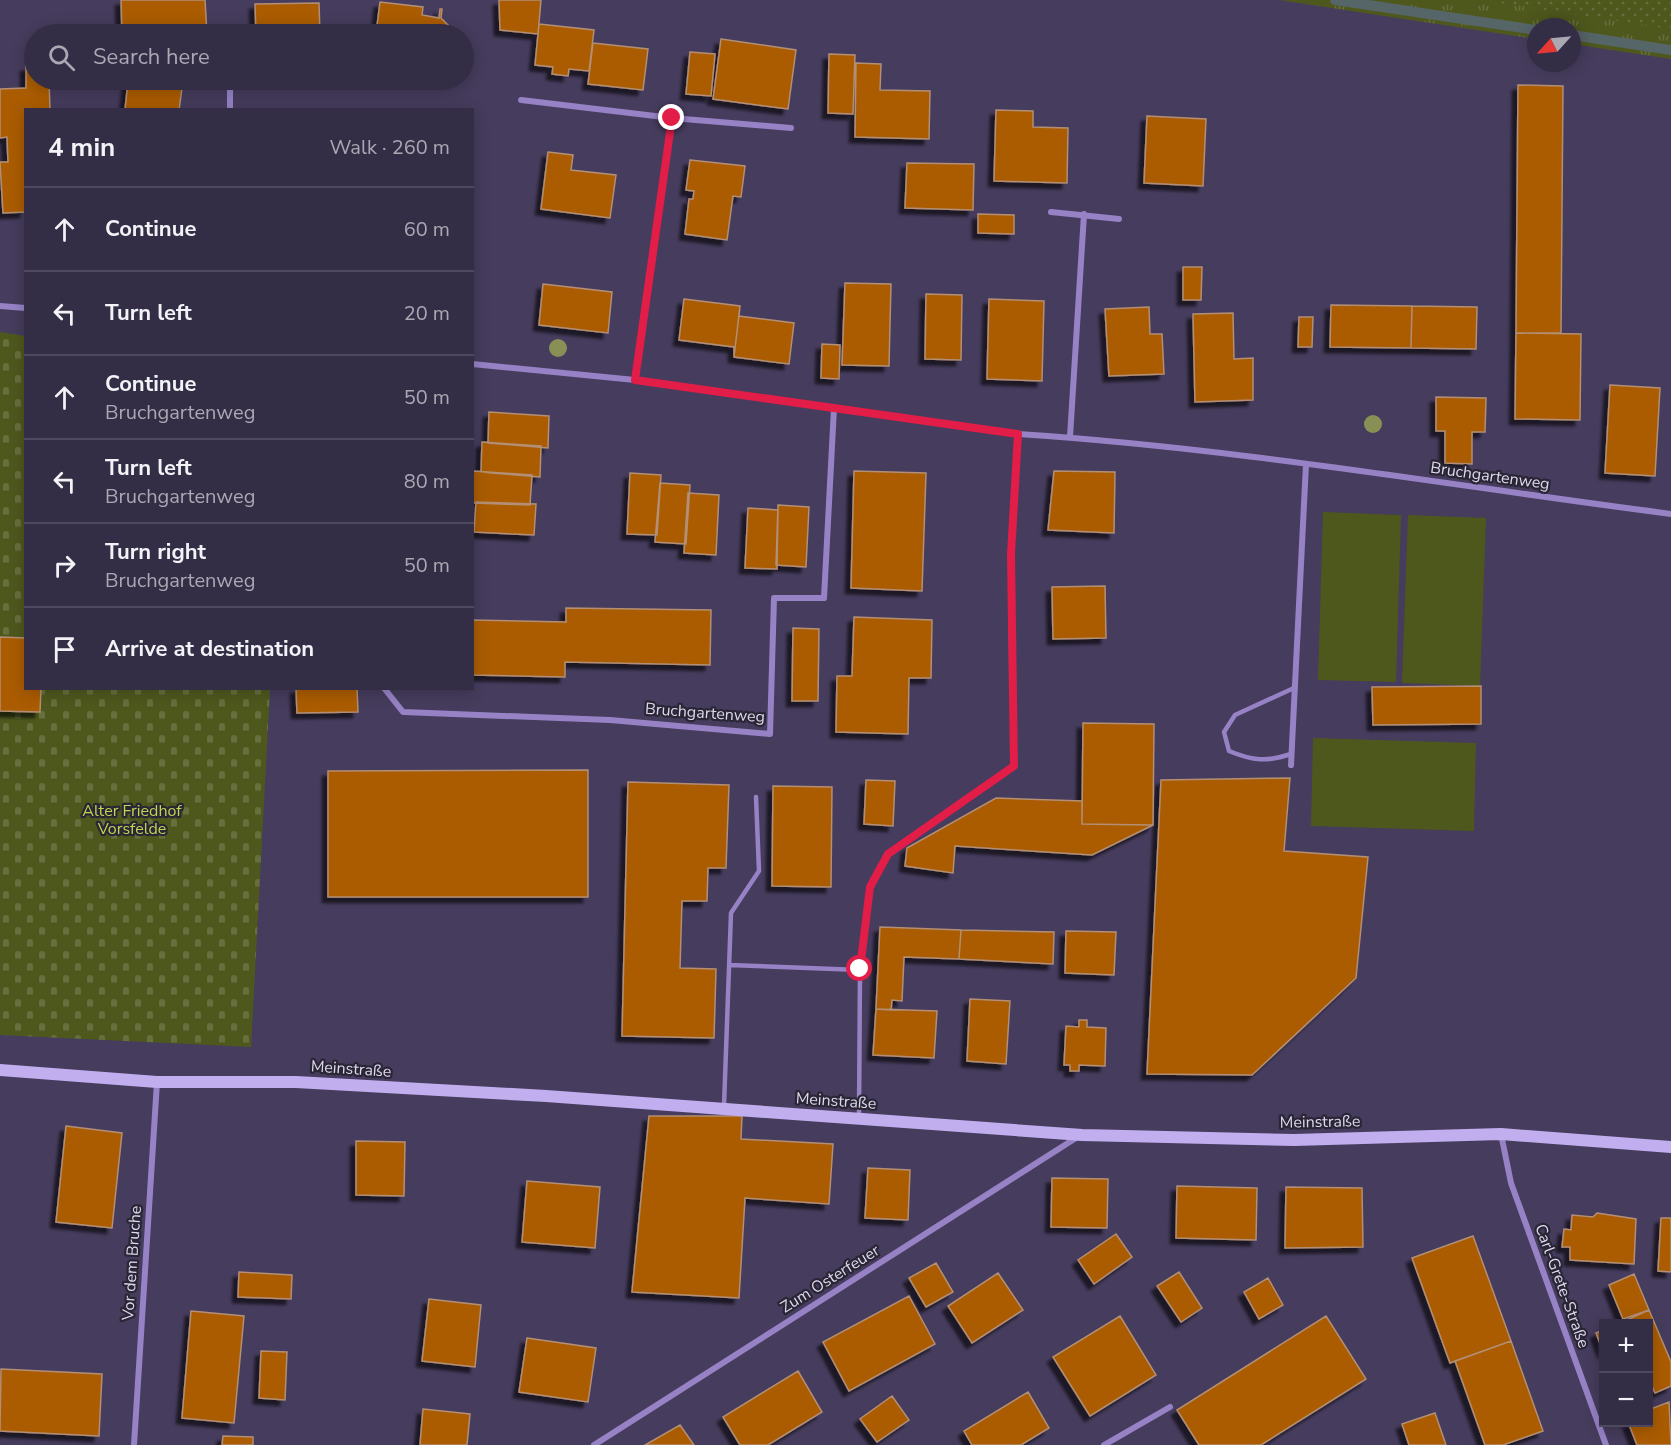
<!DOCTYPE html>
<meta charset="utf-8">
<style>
:root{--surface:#342d46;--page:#3c354d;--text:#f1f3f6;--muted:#a9a8b3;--line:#4e495f}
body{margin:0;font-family:"Nunito Sans",sans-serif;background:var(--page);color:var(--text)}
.controls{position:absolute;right:18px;bottom:18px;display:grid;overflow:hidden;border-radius:0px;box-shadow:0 3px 15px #0003}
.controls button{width:54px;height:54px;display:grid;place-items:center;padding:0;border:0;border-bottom:2px solid var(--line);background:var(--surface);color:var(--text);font:30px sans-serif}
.compass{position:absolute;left:1527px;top:18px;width:54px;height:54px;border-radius:50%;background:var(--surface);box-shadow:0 3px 15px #0003;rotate:243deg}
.stop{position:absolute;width:18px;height:18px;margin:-14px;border:4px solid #e11d48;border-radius:50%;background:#fff}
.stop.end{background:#e11d48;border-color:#fff;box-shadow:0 2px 6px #0008}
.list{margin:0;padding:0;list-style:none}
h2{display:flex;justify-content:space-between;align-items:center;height:78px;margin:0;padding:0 24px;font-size:26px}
h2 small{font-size:20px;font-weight:400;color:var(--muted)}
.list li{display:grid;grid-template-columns:39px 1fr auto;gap:18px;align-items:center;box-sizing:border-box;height:84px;padding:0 24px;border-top:2px solid var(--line)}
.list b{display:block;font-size:22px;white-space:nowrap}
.list p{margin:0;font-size:20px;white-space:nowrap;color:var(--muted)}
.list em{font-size:20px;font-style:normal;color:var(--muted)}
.icon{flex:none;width:33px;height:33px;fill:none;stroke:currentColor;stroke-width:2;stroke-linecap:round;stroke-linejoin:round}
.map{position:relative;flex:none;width:1671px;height:1445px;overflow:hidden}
.search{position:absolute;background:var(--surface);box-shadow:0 3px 15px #0003;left:24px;top:24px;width:450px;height:66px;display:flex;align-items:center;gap:15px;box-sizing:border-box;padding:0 21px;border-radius:33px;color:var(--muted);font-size:22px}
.panel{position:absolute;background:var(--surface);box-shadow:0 3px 15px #0003;left:24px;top:108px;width:450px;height:582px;border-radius:0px}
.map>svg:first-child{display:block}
</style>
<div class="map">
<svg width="1671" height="1445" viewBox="0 0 1671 1445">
<defs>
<pattern id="grass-tufts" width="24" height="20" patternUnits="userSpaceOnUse" patternTransform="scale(1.5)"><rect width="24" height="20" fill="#4e581d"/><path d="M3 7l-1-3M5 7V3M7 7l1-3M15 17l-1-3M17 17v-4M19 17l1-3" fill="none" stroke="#676f3e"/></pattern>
<pattern id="cemetery-stones" width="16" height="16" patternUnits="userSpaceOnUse" patternTransform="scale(1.5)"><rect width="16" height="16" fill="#4e581d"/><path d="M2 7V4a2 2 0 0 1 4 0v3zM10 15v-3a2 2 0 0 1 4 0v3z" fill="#676f3e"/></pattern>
<pattern id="park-dots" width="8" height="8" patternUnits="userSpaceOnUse" patternTransform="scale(1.5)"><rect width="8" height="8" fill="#4e581d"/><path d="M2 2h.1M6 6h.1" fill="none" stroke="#676f3e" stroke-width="1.8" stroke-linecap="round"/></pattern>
<filter id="shadow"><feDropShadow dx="-5.5" dy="5.5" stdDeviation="1.5" flood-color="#0009"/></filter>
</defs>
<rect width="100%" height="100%" fill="#463c5d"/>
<path fill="url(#grass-tufts)" d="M 1279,0 L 1671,0 L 1671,59 L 1572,44 L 1572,27 L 1536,27 L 1536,39 Z"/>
<path fill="url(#cemetery-stones)" d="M 0,332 L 25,336 L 26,688 L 270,689 L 251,1047 L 0,1035 Z"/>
<path fill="url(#park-dots)" d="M 1481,0 L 1671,0 L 1671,29 Z"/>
<path fill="#4e581d" d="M 1323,512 L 1401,515 L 1396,682 L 1318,680 Z
M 1408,515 L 1486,518 L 1480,686 L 1402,683 Z
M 1313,738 L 1476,743 L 1474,831 L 1311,826 Z"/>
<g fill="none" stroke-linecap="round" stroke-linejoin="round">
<path stroke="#566568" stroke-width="10" d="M 1335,0 L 1536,30
M 1572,35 L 1671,50"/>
</g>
<path fill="#ab5b00" stroke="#b38f74" stroke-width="1.5" filter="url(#shadow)" d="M 121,0 L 205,0 L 207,34 L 122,34 Z
M 499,0 L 541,0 L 538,34 L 500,30 Z
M 380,2 L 423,7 L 422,15 L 439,18 L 440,9 L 442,9 L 441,18 L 448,25 L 447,33 L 376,34 Z
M 319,3 L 320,34 L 256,34 L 255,4 Z
M 539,24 L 594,30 L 589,71 L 569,69 L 568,76 L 552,74 L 553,67 L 535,65 Z
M 721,39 L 796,50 L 788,109 L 713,99 Z
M 593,43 L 648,49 L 643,90 L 588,84 Z
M 690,52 L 715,54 L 711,96 L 686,94 Z
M 829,54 L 855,55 L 853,114 L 828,113 Z
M 856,63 L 881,64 L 880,90 L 930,91 L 929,139 L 855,137 Z
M 26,66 L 34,66 L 34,80 L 49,80 L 50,110 L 26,110 L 25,212 L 3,213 L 0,162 L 8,162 L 7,137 L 0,138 L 0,89 L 26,88 Z
M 128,81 L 182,88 L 179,110 L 125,110 Z
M 1518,85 L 1563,86 L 1561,333 L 1516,333 Z
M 996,110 L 1033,111 L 1033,127 L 1068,128 L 1067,183 L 994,181 Z
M 1147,116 L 1206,119 L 1203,186 L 1144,183 Z
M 548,152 L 573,155 L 571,170 L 616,175 L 610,218 L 541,209 Z
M 690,160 L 745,166 L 741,197 L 733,196 L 727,240 L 685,234 L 689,199 L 693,199 L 694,191 L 686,190 Z
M 907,163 L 974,164 L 973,210 L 905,208 Z
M 978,214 L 1014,215 L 1014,234 L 978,233 Z
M 1183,267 L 1202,267 L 1201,300 L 1183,300 Z
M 845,283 L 891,284 L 889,366 L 842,365 Z
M 543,284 L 612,292 L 608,333 L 539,325 Z
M 926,294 L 962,295 L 961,360 L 925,359 Z
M 684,299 L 740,306 L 734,357 L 734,347 L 679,340 Z
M 989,299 L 1044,301 L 1042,381 L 987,379 Z
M 1331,305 L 1412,306 L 1411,348 L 1330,347 Z
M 740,306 L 739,316 L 794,323 L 789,364 L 734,357 Z
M 1412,306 L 1477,307 L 1476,349 L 1411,348 Z
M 1149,307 L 1150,334 L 1162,334 L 1164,374 L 1109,376 L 1105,309 Z
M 1233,313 L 1234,359 L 1253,358 L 1253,400 L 1195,402 L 1193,314 Z
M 1299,317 L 1313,317 L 1312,347 L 1298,347 Z
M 1516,333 L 1581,334 L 1580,420 L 1515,419 Z
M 822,344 L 840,345 L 839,379 L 821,378 Z
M 1610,385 L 1660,388 L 1655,476 L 1605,473 Z
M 1436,397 L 1486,398 L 1485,432 L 1472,432 L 1472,464 L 1445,463 L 1445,431 L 1436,431 Z
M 489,412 L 549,416 L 548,448 L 488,443 Z
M 482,442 L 541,446 L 540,477 L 481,472 Z
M 472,471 L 532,475 L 530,505 L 472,503 Z
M 854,471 L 926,473 L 922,591 L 851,588 Z
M 1054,471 L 1115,472 L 1114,533 L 1048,530 Z
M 630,473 L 661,475 L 657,535 L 627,534 Z
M 660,483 L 690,485 L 686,544 L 655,542 Z
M 688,493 L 719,495 L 716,555 L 684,553 Z
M 476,502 L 536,504 L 534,535 L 474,532 Z
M 778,505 L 809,507 L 806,567 L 776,565 Z
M 748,508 L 778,510 L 777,569 L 745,568 Z
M 1105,586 L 1106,638 L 1053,639 L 1052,587 Z
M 566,608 L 711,610 L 710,665 L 565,662 L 565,677 L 472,675 L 472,620 L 566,622 Z
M 854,617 L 932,620 L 931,678 L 909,678 L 908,734 L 836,732 L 837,676 L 852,676 Z
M 793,628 L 819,629 L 818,701 L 792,701 Z
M 0,637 L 26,638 L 26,688 L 41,688 L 40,712 L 0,711 Z
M 1481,686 L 1481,724 L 1373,725 L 1372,687 Z
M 296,688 L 357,688 L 358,712 L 297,713 Z
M 1083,723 L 1154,724 L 1153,825 L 1082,824 Z
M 588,770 L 588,897 L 328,897 L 328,771 Z
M 1290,778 L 1284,851 L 1368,857 L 1356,978 L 1252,1075 L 1147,1074 L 1161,780 Z
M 866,780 L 895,781 L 893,826 L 864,824 Z
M 628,782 L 729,785 L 726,868 L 708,868 L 707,901 L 682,901 L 680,968 L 716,969 L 714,1038 L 622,1036 Z
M 773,786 L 832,787 L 831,887 L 772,886 Z
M 996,798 L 1082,801 L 1082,824 L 1153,825 L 1092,855 L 955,846 L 953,873 L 905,866 L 907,848 Z
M 880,927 L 961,930 L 959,959 L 904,957 L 902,1001 L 892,1000 L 891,1010 L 876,1009 Z
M 961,930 L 1054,932 L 1053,964 L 959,959 Z
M 1066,931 L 1116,932 L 1114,975 L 1065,973 Z
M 970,999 L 1010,1001 L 1006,1064 L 967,1061 Z
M 876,1009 L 937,1011 L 934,1058 L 873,1055 Z
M 1079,1020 L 1087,1020 L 1087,1027 L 1106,1028 L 1105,1066 L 1079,1065 L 1079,1071 L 1070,1071 L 1070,1065 L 1064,1065 L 1066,1026 L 1079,1027 Z
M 649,1116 L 742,1116 L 741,1139 L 833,1144 L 829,1204 L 745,1198 L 739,1298 L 632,1292 Z
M 66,1126 L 122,1133 L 112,1228 L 56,1222 Z
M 356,1141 L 405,1142 L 404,1196 L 356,1195 Z
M 868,1168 L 910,1170 L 908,1220 L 865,1218 Z
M 1052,1178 L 1108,1179 L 1107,1228 L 1051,1227 Z
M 527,1181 L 600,1187 L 595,1248 L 522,1242 Z
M 1177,1186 L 1257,1188 L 1256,1240 L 1176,1238 Z
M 1286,1187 L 1362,1188 L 1363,1247 L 1285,1248 Z
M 1597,1213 L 1636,1219 L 1634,1264 L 1570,1260 L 1570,1247 L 1562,1247 L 1564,1229 L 1571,1230 L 1572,1215 L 1593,1217 Z
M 1661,1218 L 1671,1218 L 1671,1272 L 1658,1271 Z
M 1116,1234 L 1132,1257 L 1094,1284 L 1078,1260 Z
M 1473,1236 L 1511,1341 L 1450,1363 L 1412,1258 Z
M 936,1263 L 953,1292 L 926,1307 L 909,1278 Z
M 239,1272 L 292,1275 L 291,1299 L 238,1297 Z
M 1179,1272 L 1202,1308 L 1181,1322 L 1157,1286 Z
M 998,1273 L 1023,1310 L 972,1343 L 948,1306 Z
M 1634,1274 L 1649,1310 L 1623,1319 L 1609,1285 Z
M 1268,1278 L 1283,1305 L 1259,1319 L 1244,1292 Z
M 909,1296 L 935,1344 L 849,1391 L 823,1342 Z
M 429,1299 L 481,1305 L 475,1367 L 422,1361 Z
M 1649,1310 L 1671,1362 L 1671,1386 L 1655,1393 L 1648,1377 L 1648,1324 L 1618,1324 Z
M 191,1311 L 244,1316 L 234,1423 L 182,1418 Z
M 1120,1316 L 1156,1375 L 1090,1416 L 1053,1357 Z
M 1326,1316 L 1366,1379 L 1261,1445 L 1199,1445 L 1177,1410 Z
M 1604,1330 L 1604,1354 L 1596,1333 Z
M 527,1338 L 596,1348 L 588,1402 L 519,1392 Z
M 1511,1341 L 1543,1431 L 1503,1445 L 1485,1445 L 1455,1361 Z
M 261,1351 L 287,1352 L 285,1400 L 259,1398 Z
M 1,1369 L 102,1374 L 99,1436 L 0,1431 Z
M 798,1371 L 822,1412 L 768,1445 L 740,1445 L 723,1417 Z
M 1028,1392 L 1049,1428 L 1021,1445 L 972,1445 L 964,1431 Z
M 892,1396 L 909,1420 L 877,1442 L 860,1419 Z
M 1669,1402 L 1671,1445 L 1637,1445 L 1628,1422 L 1648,1422 L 1648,1410 Z
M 423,1409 L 470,1414 L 467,1445 L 420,1445 Z
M 1435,1413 L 1446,1445 L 1409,1445 L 1402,1424 Z
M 680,1425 L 694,1445 L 645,1445 Z
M 223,1436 L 253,1437 L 253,1445 L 222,1445 Z"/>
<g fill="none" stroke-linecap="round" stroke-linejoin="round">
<path stroke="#9782c6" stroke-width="4.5" d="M 1291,754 C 1267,762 1253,761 1229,751 L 1224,732 L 1235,715 L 1294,688
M 729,965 L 860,970
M 724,1106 L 731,913 L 759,871 L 756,797
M 859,1116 L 860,970 L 870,887 L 888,853 L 1014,766 L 1012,672"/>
<path stroke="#9782c6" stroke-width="6" d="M 213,80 L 230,85 L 243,80
M 521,100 L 672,118 L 791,128
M 230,110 L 230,85
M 1051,212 L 1119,219
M 0,306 L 26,308
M 472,364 L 635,380 L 1018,434 C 1236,448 1454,486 1671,514
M 635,380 L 672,118
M 1070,437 L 1084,214
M 1012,672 L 1011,554 L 1018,434
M 384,688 L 403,712 L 610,720 L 770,734 L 774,598 L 824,598 L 834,408
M 1291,765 L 1306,464
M 1501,1134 L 1511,1183 L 1606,1445
M 134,1445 L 157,1082
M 594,1445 L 1079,1136
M 1104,1445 L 1170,1407"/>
<path stroke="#c1aeef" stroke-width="12" d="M 0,1070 L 157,1082 L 296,1082 L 546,1096 L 1082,1135 L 1294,1140 L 1501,1134 L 1671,1147"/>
</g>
<g fill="#899056">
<circle cx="558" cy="348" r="9"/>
<circle cx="1373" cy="424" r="9"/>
</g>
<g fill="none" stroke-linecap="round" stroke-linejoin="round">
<path stroke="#e11d48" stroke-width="8" d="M 672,118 L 635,380 L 1018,434 L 1011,554 L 1014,766 L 888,854 L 870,887 L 860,969"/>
</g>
<g text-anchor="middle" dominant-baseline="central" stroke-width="4.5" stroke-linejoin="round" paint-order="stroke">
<g font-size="16" fill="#ded8ed" stroke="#2a2636">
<text transform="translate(1490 476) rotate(8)">Bruchgartenweg</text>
<text transform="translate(705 713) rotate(4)">Bruchgartenweg</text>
<text transform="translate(351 1069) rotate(4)">Meinstraße</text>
<text transform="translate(836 1101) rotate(4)">Meinstraße</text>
<text transform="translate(1320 1122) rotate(-1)">Meinstraße</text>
<text transform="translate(132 1263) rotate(-86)">Vor dem Bruche</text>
<text transform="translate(830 1279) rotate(-32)">Zum Osterfeuer</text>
<text transform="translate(1562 1286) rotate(70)">Carl-Grete-Straße</text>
</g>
<g font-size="16" fill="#c0d551" stroke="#2a2636">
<text x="132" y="811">Alter Friedhof<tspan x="132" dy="18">Vorsfelde</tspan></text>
</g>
</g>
</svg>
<div class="controls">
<button>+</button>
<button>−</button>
</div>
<svg class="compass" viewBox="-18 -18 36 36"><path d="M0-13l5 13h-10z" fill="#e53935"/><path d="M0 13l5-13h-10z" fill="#a9a8b3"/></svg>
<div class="stop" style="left:860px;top:969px"></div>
<div class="stop end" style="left:672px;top:118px"></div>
<div class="search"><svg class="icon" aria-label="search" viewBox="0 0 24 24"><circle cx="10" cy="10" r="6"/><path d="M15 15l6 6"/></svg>Search here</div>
<section class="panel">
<h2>4 min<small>Walk · 260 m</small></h2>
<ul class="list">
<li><svg class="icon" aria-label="ahead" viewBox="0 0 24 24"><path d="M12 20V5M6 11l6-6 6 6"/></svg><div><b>Continue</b></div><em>60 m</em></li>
<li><svg class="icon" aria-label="left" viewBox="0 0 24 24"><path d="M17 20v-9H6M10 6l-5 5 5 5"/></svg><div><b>Turn left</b></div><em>20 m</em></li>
<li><svg class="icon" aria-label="ahead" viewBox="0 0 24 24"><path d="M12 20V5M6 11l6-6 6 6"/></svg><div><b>Continue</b><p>Bruchgartenweg</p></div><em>50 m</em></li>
<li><svg class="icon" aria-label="left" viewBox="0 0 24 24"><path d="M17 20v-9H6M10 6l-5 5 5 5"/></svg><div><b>Turn left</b><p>Bruchgartenweg</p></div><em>80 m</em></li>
<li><svg class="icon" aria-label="right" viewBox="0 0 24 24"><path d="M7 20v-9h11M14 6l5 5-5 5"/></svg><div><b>Turn right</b><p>Bruchgartenweg</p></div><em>50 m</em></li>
<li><svg class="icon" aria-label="arrive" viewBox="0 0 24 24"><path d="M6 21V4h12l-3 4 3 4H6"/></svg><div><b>Arrive at destination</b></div></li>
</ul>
</section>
</div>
